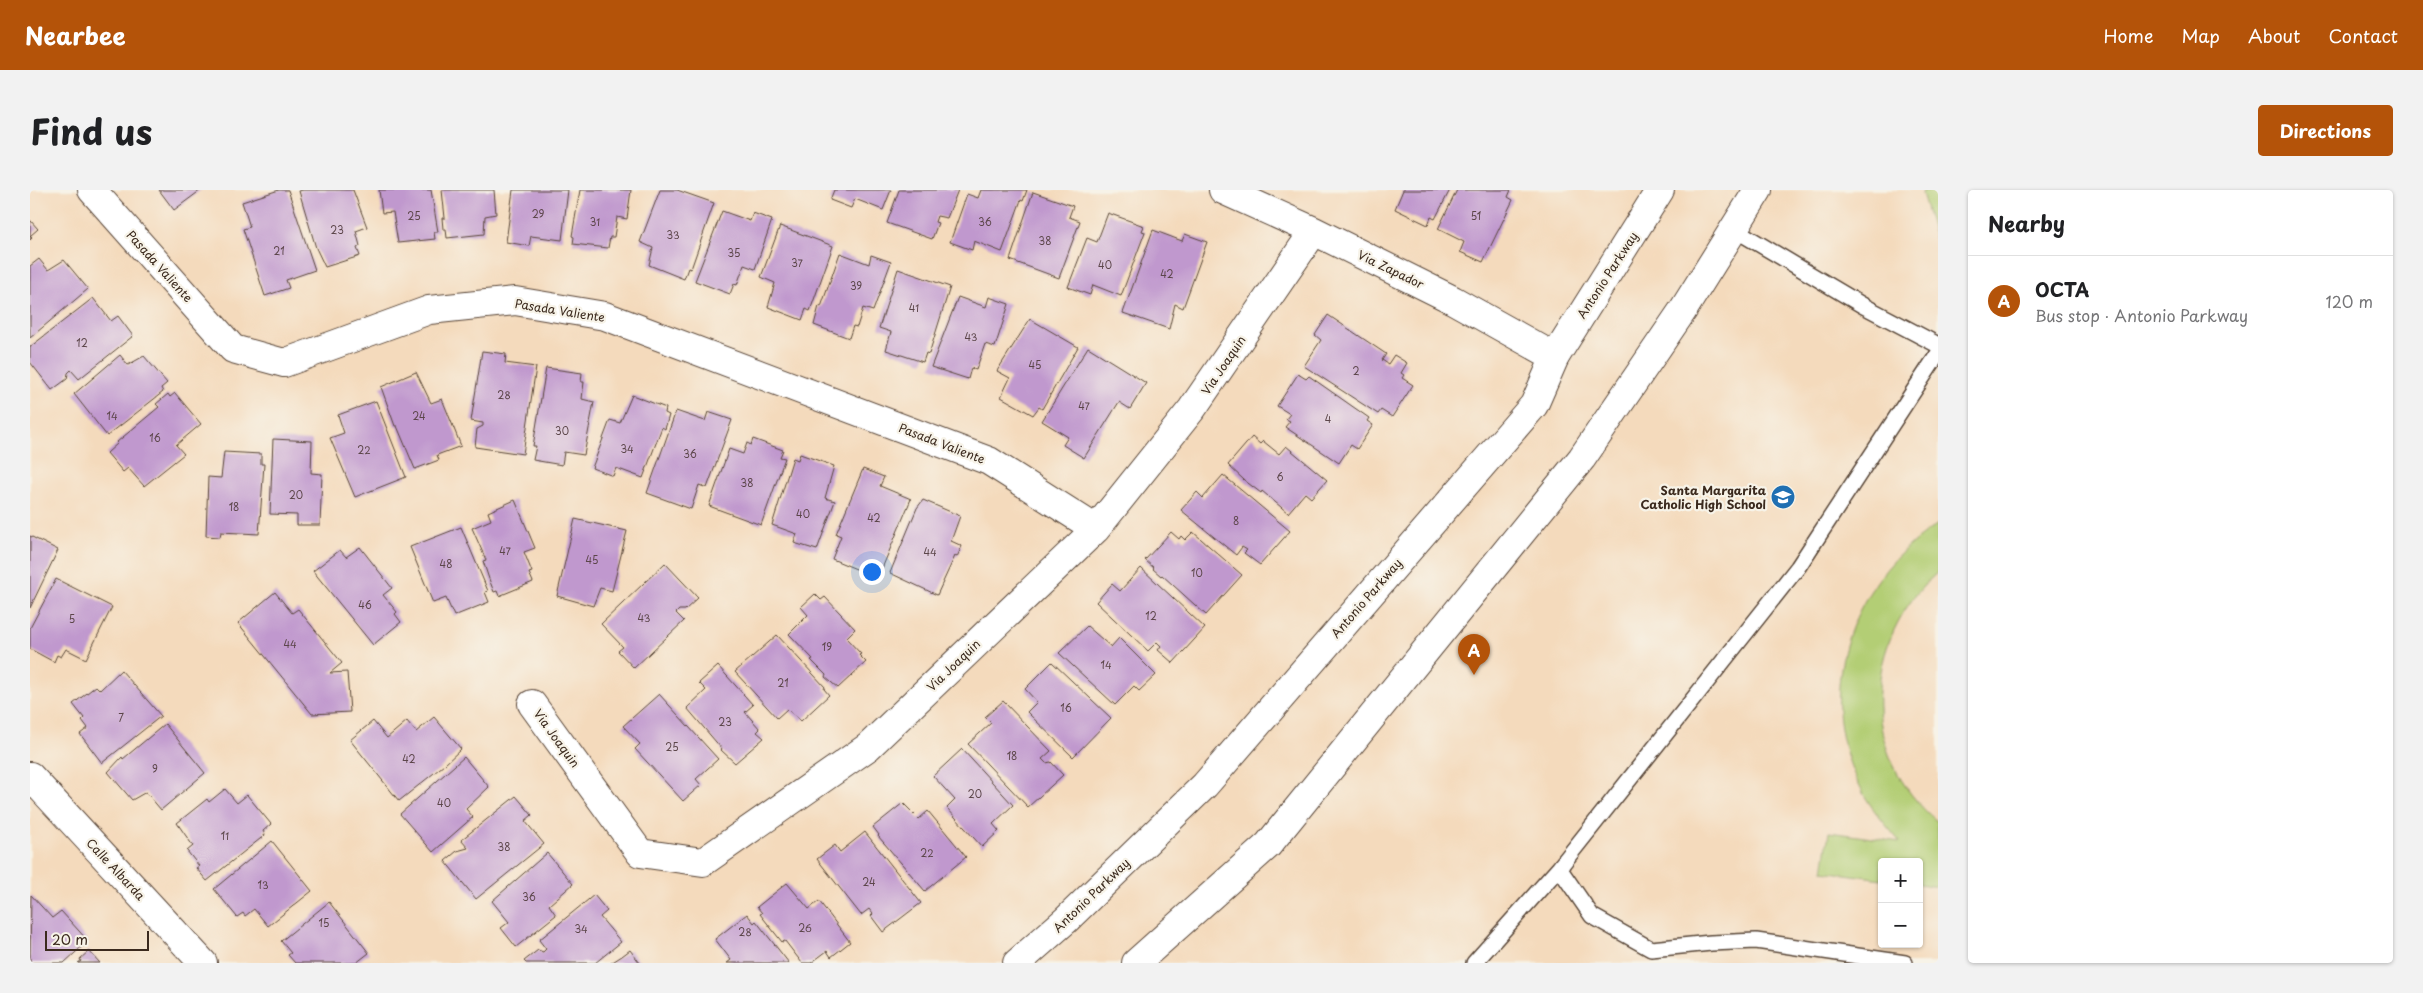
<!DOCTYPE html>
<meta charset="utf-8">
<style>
:root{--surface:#fff;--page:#f2f2f2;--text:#202124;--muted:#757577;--line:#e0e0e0;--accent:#b45309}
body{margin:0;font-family:"Playpen Sans",sans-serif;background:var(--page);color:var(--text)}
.controls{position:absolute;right:15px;bottom:15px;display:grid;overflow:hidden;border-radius:5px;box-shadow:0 1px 4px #0004}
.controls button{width:45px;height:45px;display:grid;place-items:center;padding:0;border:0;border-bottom:1px solid var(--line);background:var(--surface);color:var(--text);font:25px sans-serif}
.scale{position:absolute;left:15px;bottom:12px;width:104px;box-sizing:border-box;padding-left:5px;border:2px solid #3b2a1e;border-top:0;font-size:14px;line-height:18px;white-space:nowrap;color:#3b2a1e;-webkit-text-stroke:4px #f7f3e8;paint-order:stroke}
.you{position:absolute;left:841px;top:381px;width:18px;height:18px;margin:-12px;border:4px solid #fff;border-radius:50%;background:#1a73e8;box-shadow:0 0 0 8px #1a73e833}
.badge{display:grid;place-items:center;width:32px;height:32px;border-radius:50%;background:var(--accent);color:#fff;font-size:16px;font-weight:700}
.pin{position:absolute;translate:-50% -41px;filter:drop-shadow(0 1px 2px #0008)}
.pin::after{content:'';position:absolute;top:26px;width:18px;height:15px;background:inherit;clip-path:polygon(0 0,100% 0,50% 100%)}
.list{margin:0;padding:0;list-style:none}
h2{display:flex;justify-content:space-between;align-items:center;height:65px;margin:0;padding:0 20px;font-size:21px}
h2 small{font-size:16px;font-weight:400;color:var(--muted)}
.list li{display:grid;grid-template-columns:32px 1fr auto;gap:15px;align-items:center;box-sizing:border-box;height:90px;padding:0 20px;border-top:1px solid var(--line)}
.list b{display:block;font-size:19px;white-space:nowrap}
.list p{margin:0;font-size:16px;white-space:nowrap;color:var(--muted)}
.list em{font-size:16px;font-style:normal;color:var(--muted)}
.map{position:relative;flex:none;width:1908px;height:773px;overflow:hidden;border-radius:5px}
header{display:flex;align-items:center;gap:30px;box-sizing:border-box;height:70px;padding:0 25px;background:var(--accent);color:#fff}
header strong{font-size:24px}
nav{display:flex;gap:28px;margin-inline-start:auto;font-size:18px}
.intro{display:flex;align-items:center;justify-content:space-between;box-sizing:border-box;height:120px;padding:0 30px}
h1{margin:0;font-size:35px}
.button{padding:12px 22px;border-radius:5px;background:var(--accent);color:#fff;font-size:18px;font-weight:700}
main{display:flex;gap:30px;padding:0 30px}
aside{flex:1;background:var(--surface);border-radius:5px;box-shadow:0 1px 4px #0004}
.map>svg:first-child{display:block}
</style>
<header>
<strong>Nearbee</strong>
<nav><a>Home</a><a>Map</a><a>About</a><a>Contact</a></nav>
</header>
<div class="intro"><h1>Find us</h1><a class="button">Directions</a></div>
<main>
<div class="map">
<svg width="1908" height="773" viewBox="0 0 1908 773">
<rect width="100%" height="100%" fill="#f7f3e8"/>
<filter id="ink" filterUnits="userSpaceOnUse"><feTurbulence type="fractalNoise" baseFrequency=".02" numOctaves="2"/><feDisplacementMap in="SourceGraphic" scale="10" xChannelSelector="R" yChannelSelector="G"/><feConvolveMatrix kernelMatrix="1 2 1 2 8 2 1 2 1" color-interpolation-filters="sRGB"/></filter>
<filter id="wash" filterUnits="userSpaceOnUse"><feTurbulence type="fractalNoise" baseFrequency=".0096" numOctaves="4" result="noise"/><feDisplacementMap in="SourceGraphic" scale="20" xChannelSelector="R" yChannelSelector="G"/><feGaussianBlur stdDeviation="1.12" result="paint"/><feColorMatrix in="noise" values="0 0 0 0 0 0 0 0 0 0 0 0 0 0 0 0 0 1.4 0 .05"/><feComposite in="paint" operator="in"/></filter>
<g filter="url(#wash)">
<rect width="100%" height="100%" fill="#f4dabc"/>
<path fill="#b3ce74" stroke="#777c49" d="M 1893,0 L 1908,0 L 1908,59 L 1892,3 Z
M 1908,334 L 1908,382 C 1831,449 1827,565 1908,632 L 1908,697 L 1889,694 L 1889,672 L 1852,672 L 1852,689 L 1793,681 L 1799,642 L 1870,652 C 1857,636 1843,621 1833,603 C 1780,506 1817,392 1908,334 Z"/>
<g id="blocks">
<path fill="#c098ce" d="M 129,0 L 171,0 L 144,20 Z
M 249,0 L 258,0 L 285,80 L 256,90 L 259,98 L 235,106 L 213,39 L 220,37 L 212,12 Z
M 273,0 L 323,0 L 337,37 L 326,41 L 330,56 L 327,58 L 330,66 L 295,77 L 286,58 L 269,1 Z
M 349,0 L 401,0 L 408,42 L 404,42 L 405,49 L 368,53 L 363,22 L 352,23 Z
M 412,0 L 464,0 L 466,24 L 455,26 L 454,44 L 417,48 L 416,39 L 413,39 L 412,28 L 415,28 Z
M 483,0 L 538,0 L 532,50 L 501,46 L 499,56 L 476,52 Z
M 550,0 L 601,0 L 597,29 L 587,27 L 584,47 L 580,47 L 578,58 L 543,54 L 544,47 L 542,46 Z
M 630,0 L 647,0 L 684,13 L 661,79 L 658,78 L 654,89 L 619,75 L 623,58 L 610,52 Z
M 804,0 L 861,0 L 853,20 L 825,9 L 821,18 L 800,10 Z
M 869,0 L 928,0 L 917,28 L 907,26 L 905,32 L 908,33 L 902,49 L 857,33 Z
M 951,0 L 997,0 L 993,11 L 991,10 L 972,62 L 944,51 L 942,60 L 920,52 L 937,4 L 948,8 Z
M 1373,0 L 1420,0 L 1405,29 L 1401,27 L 1398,35 L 1365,19 Z
M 1427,0 L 1481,0 L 1478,7 L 1483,10 L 1453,72 L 1430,62 L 1434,52 L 1408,39 Z
M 1003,2 L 1043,16 L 1039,27 L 1050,31 L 1029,88 L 980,70 Z
M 692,21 L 720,31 L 723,23 L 742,30 L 725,79 L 714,75 L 707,95 L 704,94 L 700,104 L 665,91 Z
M 1078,23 L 1114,36 L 1112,41 L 1115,42 L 1091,106 L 1063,95 L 1060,105 L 1038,97 L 1057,48 L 1067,52 Z
M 0,30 L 8,39 L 0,46 L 2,48 L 0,50 Z
M 750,36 L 803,56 L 780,121 L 776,119 L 772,130 L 738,117 L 745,93 L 731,87 Z
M 1123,40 L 1152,51 L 1155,44 L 1177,52 L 1153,118 L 1145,114 L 1139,139 L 1093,123 Z
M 810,63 L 839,74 L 841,65 L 861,72 L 843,121 L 833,118 L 827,137 L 823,136 L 819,148 L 784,135 L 789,116 L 791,117 Z
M 9,69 L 18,80 L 34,70 L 58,99 L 0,148 L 0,76 Z
M 868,79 L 920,97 L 899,164 L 896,163 L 893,172 L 856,160 L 861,142 L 849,138 Z
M 928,107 L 956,117 L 959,107 L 979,114 L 965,157 L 955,154 L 946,180 L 941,178 L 938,189 L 901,177 Z
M 63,108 L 81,131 L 88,126 L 103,146 L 49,189 L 41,180 L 38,183 L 37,189 L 22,200 L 0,172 L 0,157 Z
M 1298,125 L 1356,164 L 1352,170 L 1358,174 L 1364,165 L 1377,173 L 1371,183 L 1374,185 L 1372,188 L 1383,195 L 1362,227 L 1351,220 L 1348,224 L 1274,176 L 1291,150 L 1285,145 Z
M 1000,129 L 1048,157 L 1012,219 L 1009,217 L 1003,225 L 971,207 L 980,188 L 967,181 Z
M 1058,157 L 1116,193 L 1100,219 L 1089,212 L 1054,268 L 1033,255 L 1038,247 L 1012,231 Z
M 452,161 L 476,164 L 475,173 L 506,177 L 493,264 L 445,257 L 447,239 L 453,236 L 453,233 L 441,231 Z
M 90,165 L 98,175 L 114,166 L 137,193 L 131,198 L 133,202 L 77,246 L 44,204 Z
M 516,178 L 552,183 L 551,192 L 554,192 L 552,209 L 564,212 L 554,265 L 534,262 L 532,275 L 503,270 L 506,256 L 503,256 Z
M 386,182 L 401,213 L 412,209 L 431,256 L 407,265 L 409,270 L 385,279 L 367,236 L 365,236 L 351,197 Z
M 1268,184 L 1276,189 L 1279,186 L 1339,228 L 1337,231 L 1343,235 L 1327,259 L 1321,255 L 1309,273 L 1255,237 L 1260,231 L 1256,229 L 1260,224 L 1247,216 Z
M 145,203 L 171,234 L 146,255 L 154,264 L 114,296 L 98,278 L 93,282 L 77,263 L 88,253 L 87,252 L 129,217 L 126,214 L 138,204 L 140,207 Z
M 602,205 L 636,218 L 635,223 L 639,225 L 635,239 L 632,237 L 613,288 L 586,278 L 583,286 L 562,278 L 580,230 L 590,233 Z
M 346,211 L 376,287 L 325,307 L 300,248 L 314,243 L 308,225 Z
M 646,221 L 675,231 L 678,222 L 702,230 L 677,298 L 669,295 L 661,319 L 617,303 Z
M 1222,247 L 1230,254 L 1233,251 L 1249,264 L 1256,256 L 1297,290 L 1281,308 L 1275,303 L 1258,323 L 1232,301 L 1231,303 L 1214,290 L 1198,275 Z
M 243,249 L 282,251 L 281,283 L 292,284 L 290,335 L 267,335 L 267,325 L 240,324 Z
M 723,249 L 753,260 L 750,267 L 755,268 L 731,335 L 679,316 L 699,259 L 713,264 L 717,253 L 721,255 Z
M 194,262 L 231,264 L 231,274 L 234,274 L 229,344 L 191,342 L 190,347 L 176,346 L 178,287 L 191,288 Z
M 770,264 L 804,276 L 795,308 L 805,311 L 787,360 L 764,353 L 767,344 L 742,335 L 763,268 L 768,270 Z
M 833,279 L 854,287 L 850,296 L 881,309 L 848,388 L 802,369 L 811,346 L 806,344 Z
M 1193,285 L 1260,341 L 1230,375 L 1214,363 L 1217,360 L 1212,357 L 1206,365 L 1151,320 L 1167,302 L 1173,308 Z
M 485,310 L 505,358 L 494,362 L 502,382 L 499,383 L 503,392 L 469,406 L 467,401 L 464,402 L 459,389 L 453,371 L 456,370 L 442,338 L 461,330 L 458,322 Z
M 893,310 L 930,326 L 921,351 L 932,356 L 927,367 L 925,366 L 907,405 L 860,383 L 887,318 Z
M 545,329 L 597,341 L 582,401 L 570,398 L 563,416 L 527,406 Z
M 431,337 L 458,401 L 455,402 L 459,412 L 424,426 L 416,408 L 403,413 L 380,357 Z
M 1141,342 L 1149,349 L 1151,346 L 1155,350 L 1163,342 L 1212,385 L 1176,425 L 1132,385 L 1131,386 L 1123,379 L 1124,378 L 1115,370 Z
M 0,346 L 28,360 L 0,418 Z
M 330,357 L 362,398 L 353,405 L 367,422 L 365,424 L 371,432 L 343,455 L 283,381 L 310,360 L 316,367 Z
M 635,373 L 668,408 L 655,420 L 649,420 L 646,423 L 654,431 L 604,478 L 588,461 L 593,457 L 571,434 Z
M 1111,378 L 1175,438 L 1143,473 L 1128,460 L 1131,456 L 1127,452 L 1118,461 L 1066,412 L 1082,394 L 1090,401 Z
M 26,389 L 82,417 L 56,469 L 36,459 L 31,467 L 27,465 L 24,472 L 0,459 L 0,438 Z
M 245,402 L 262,423 L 268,419 L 312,473 L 300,483 L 317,482 L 320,522 L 282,524 L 208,433 Z
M 785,404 L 791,410 L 795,407 L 825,439 L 816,448 L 831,464 L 829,465 L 836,472 L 808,498 L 795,487 L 796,485 L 781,470 L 783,469 L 759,444 L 778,425 L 771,417 Z
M 1057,436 L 1081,457 L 1089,448 L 1126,485 L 1109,501 L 1104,496 L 1085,515 L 1029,463 Z
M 747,445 L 795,497 L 794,499 L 799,505 L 771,531 L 757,519 L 747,528 L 705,482 Z
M 1022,472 L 1081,528 L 1043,567 L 997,522 L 1007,512 L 995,499 Z
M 688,476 L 723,515 L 715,522 L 730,539 L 727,542 L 734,548 L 705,573 L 691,560 L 692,559 L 657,518 L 676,500 L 669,493 Z
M 91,480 L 131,526 L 72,573 L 50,544 L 58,538 L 52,530 L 54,528 L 43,514 L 66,496 L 70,500 Z
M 629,504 L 688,569 L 666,589 L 671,595 L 653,611 L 605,559 L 610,554 L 593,536 Z
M 973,511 L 1021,561 L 1012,569 L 1016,573 L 1021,572 L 1033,585 L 998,617 L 938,554 L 961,533 L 955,527 Z
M 404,527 L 431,559 L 414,575 L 369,611 L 320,550 L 343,531 L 357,548 L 377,531 L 386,542 Z
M 135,534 L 175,583 L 131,620 L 116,602 L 102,610 L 78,582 L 92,567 L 93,569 Z
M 932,559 L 983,615 L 963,634 L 969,641 L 952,657 L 917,618 L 925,610 L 903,586 Z
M 434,567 L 459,597 L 436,619 L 443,627 L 403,662 L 370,624 Z
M 195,599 L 207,613 L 217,605 L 241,634 L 233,641 L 235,645 L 177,691 L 166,678 L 169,676 L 157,661 L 163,656 L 147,633 L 177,609 L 179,612 Z
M 486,606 L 502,625 L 495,631 L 514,654 L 446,709 L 415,671 L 427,661 L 438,658 L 431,650 Z
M 873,613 L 889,629 L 898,621 L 936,667 L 895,701 L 848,646 L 849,645 L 843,637 Z
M 835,642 L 891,713 L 853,742 L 841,726 L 843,724 L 839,719 L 831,725 L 787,669 L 805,655 L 810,662 Z
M 242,651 L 282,701 L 238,736 L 224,719 L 215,726 L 213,723 L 207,727 L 184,699 Z
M 517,663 L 543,694 L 519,715 L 526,725 L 486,757 L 471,738 L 479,732 L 462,711 Z
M 757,693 L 779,719 L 789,711 L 820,752 L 801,767 L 797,761 L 781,773 L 772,773 L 755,751 L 752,752 L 730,724 L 732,723 L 727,717 Z
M 1,705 L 22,728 L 31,721 L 58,751 L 34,773 L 0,773 Z
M 564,705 L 577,721 L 570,727 L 591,752 L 565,773 L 496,773 L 494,771 L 508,760 L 513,762 L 516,759 L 509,750 Z
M 299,712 L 339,763 L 326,773 L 265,773 L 258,765 L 261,763 L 251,751 Z
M 717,724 L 724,733 L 726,731 L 759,773 L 697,773 L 701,770 L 685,749 Z
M 600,760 L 610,773 L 581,773 L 592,766 Z
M 59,761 L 70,773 L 48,773 L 51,771 L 50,769 Z"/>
</g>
</g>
<g filter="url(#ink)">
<use href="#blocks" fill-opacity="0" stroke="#574436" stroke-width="1"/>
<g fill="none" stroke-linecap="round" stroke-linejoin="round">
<defs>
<path id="lane" d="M 1704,39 L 1832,115 L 1908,155
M 1529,678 L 1562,726 L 1621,759 L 1681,753 L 1726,751 L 1875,773
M 1444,773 L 1529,678 L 1768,377 L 1908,164"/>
<path id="street" d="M 62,0 L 203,159 L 254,173 L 399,120 L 485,111 L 575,126 L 959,271 L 1066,339
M 1193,0 L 1284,41 L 1423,110 L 1525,167
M 502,514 L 610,663 L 673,672 L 838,557 L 1066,339 L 1162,219 L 1284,41
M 0,586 L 173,773"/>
<path id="primary" d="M 987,773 L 1036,730 L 1175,595 L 1504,215 L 1525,167 L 1630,0
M 1106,773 L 1238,655 L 1552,268 L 1653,120 L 1728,0"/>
</defs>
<use href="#lane" stroke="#574436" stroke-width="18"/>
<use href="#street" stroke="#574436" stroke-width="30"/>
<use href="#primary" stroke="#574436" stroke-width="30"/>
<use href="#lane" stroke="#fff" stroke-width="15"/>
<use href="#street" stroke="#fff" stroke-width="28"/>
<use href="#primary" stroke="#fff" stroke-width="28"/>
</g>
</g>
<defs>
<symbol id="school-disc" viewBox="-11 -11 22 22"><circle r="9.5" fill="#1f6fb2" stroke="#f7f3e8"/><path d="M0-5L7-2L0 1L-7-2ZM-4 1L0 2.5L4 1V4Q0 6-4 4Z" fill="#fff"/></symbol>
</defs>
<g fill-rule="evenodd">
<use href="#school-disc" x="1739" y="293" width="28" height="28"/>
</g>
<g text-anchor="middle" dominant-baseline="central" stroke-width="4.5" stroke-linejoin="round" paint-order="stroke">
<g font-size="10" fill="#5c464a">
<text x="508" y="23">29</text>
<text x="384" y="25">25</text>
<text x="1446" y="25">51</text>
<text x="565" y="31">31</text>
<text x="955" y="31">36</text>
<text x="307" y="39">23</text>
<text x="643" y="44">33</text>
<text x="1015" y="50">38</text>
<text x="249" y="60">21</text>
<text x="704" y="62">35</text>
<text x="767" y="72">37</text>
<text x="1075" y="74">40</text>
<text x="1137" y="83">42</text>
<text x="826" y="95">39</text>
<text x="884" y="117">41</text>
<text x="941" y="146">43</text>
<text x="52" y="152">12</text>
<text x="1005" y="174">45</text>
<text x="1326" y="180">2</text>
<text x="474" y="204">28</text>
<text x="1054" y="215">47</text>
<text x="82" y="225">14</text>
<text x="389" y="225">24</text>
<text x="1298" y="228">4</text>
<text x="532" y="240">30</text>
<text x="125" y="247">16</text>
<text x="597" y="258">34</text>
<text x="334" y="259">22</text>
<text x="660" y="263">36</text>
<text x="1250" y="286">6</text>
<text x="717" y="292">38</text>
<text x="266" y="304">20</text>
<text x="204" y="316">18</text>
<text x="773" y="323">40</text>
<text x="844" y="327">42</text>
<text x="1206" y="330">8</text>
<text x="475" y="360">47</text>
<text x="900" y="361">44</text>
<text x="562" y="369">45</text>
<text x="416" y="373">48</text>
<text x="1167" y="382">10</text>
<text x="335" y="414">46</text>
<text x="1121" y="425">12</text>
<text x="614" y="427">43</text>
<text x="42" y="428">5</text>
<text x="260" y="453">44</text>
<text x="797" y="456">19</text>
<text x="1076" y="474">14</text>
<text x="753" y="492">21</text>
<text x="1036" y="517">16</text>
<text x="91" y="527">7</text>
<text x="695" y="531">23</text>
<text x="642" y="556">25</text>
<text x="982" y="565">18</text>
<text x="379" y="568">42</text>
<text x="125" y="578">9</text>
<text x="945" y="603">20</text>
<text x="414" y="612">40</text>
<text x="195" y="645">11</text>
<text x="474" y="656">38</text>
<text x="897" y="662">22</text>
<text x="839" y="691">24</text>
<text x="233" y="694">13</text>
<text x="499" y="706">36</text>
<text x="294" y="732">15</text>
<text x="775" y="737">26</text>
<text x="551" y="738">34</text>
<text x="715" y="741">28</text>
</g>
<g font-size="12" fill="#3b2a1e" stroke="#f7f3e8">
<text transform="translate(130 76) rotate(48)">Pasada Valiente</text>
<text transform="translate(1361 79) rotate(26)">Via Zapador</text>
<text transform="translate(1577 85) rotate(-57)">Antonio Parkway</text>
<text transform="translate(530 120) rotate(9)">Pasada Valiente</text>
<text transform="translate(1193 175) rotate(-56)">Via Joaquin</text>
<text transform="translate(912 253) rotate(21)">Pasada Valiente</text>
<text transform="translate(1336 408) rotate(-49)">Antonio Parkway</text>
<text transform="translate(923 475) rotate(-44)">Via Joaquin</text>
<text transform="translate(527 548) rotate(54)">Via Joaquin</text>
<text transform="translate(86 679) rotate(47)">Calle Albarda</text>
<text transform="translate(1061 705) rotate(-44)">Antonio Parkway</text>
</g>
<g font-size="12" font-weight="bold" fill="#3b2a1e" stroke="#f7f3e8" text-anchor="end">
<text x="1736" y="300">Santa Margarita<tspan x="1736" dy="14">Catholic High School</tspan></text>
</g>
</g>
</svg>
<div class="controls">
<button>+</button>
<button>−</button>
</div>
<div class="scale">20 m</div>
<div class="you"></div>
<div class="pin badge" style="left:1444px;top:485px">A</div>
</div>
<aside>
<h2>Nearby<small></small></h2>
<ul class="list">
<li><span class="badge">A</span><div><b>OCTA</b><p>Bus stop · Antonio Parkway</p></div><em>120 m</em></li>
</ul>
</aside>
</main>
